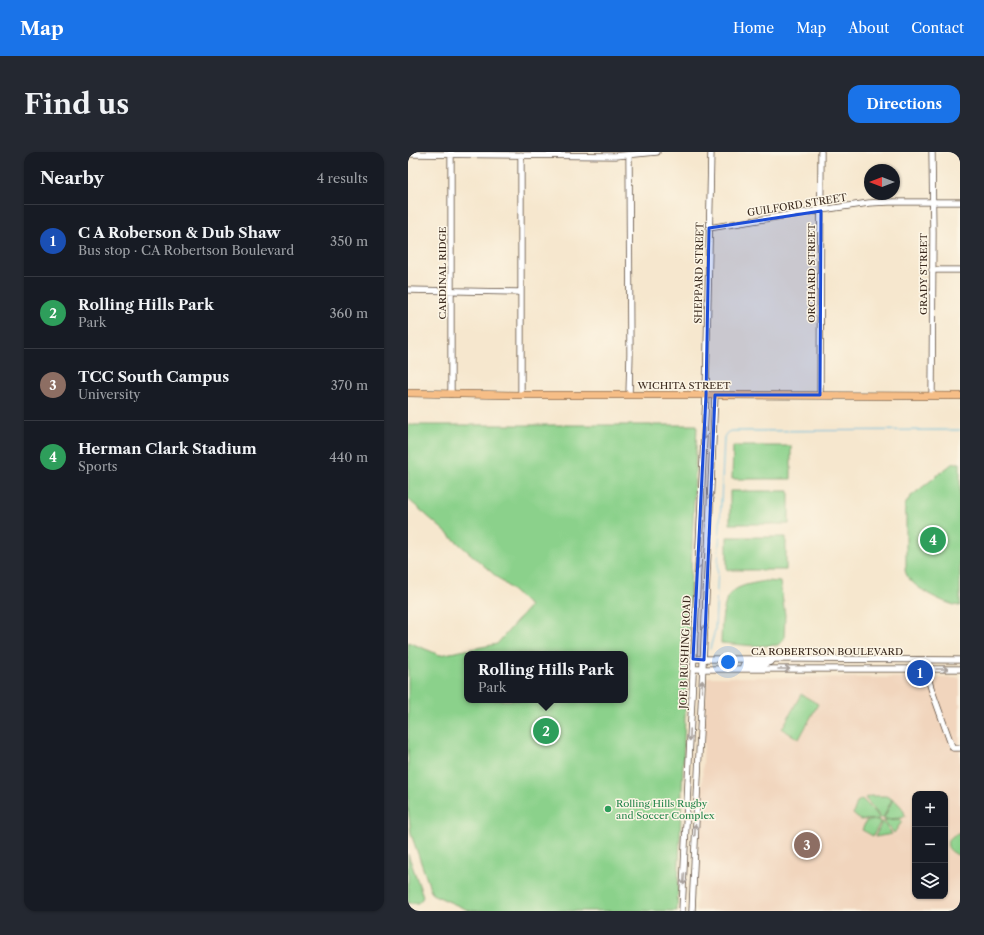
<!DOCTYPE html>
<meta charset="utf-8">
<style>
:root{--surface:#171b24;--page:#242831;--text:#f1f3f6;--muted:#9ea1a6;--line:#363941;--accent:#1a73e8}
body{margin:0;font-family:"Libre Caslon Text",serif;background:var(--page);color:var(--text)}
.controls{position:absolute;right:12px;bottom:12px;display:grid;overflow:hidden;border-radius:8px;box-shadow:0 1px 3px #0004}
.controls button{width:36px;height:36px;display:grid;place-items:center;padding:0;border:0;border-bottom:1px solid var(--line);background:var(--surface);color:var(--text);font:20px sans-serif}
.compass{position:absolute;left:456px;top:12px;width:36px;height:36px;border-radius:50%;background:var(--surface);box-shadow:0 1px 3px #0004;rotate:270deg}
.you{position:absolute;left:320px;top:510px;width:14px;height:14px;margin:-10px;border:3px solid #fff;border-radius:50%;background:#1a73e8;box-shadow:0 0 0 6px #1a73e833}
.badge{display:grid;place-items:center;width:26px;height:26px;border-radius:50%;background:var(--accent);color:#fff;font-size:13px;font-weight:700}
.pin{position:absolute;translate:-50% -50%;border:2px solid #fff;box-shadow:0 1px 4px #0006}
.popup{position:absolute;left:56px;top:499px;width:164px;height:52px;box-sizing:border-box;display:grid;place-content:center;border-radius:8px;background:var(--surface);filter:drop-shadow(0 1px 3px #0005);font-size:13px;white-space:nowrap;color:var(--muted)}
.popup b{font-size:15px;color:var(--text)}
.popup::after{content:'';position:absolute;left:50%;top:100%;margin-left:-8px;border:8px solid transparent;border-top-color:var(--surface)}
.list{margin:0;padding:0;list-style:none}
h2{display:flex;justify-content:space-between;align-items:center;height:52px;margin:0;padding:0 16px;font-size:17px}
h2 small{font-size:13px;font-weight:400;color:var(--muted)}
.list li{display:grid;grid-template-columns:26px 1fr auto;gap:12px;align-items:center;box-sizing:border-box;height:72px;padding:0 16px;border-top:1px solid var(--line)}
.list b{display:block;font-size:15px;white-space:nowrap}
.list p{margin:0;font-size:13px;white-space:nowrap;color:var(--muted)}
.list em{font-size:13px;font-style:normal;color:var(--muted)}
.icon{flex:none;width:22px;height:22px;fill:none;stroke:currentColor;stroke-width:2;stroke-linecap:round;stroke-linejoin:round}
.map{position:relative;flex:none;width:552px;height:759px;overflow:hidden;border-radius:12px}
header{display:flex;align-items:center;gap:24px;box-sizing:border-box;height:56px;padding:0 20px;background:var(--accent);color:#fff}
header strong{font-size:19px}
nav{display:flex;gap:22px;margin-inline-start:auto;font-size:14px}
.intro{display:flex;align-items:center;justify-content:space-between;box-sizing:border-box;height:96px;padding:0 24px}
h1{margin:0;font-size:28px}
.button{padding:10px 18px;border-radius:12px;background:var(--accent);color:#fff;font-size:14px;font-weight:700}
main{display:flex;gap:24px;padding:0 24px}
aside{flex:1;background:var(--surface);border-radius:12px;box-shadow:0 1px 3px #0004}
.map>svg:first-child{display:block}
</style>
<header>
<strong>Map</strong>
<nav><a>Home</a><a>Map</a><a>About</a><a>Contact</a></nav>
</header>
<div class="intro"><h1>Find us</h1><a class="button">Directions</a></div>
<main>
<aside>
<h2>Nearby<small>4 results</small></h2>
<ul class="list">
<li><span class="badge" style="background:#1a4fb4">1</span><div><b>C A Roberson &amp; Dub Shaw</b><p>Bus stop · CA Robertson Boulevard</p></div><em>350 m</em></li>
<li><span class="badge" style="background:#2e9e5b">2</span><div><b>Rolling Hills Park</b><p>Park</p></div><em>360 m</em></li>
<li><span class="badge" style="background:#8d6e63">3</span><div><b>TCC South Campus</b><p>University</p></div><em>370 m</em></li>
<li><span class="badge" style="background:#2e9e5b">4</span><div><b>Herman Clark Stadium</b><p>Sports</p></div><em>440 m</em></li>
</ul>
</aside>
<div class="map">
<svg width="552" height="759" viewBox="0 0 552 759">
<rect width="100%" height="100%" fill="#fcf5e5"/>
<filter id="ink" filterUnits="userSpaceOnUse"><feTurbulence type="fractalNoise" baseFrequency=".025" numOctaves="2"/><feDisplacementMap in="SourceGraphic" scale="8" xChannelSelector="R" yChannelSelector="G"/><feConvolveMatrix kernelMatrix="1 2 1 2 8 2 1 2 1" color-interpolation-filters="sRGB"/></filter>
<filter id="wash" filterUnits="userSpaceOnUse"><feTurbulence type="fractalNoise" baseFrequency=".012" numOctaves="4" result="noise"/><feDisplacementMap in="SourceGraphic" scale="16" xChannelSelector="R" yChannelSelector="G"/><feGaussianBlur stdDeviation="0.9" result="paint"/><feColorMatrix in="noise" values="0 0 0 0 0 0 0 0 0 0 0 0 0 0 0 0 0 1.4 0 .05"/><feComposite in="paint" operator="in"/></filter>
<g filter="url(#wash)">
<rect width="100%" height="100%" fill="#f6e7ce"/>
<path fill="#f1d5bd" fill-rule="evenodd" d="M 299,525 L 552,526 L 552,759 L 288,759 ZM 507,642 L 537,642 L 537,744 L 507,744 Z"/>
<path fill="#8bd18b" stroke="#637e54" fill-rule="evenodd" d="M 0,273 L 289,273 L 269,759 L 62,759 L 24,742 L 3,682 L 0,656 L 0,490 L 32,503 L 89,492 L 122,454 L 0,347 ZM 59,502 L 217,502 L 217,548 L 59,548 Z
M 325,294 L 383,294 L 383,327 L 324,327 Z
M 545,311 L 552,311 L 552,454 C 538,453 497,433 497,417 L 498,415 L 498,361 L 497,361 L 497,353 L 502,345 Z
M 322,339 L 381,339 L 381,372 L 322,372 Z
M 319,385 L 378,385 L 378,418 L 319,418 Z
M 357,429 L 372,430 L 377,463 L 376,487 L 370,493 L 347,494 L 313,491 C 314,474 312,445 330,436 C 338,432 348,431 357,429 Z
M 393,542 L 410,552 L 391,587 L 374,577 Z
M 462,644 L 478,644 L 484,647 L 475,666 L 473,666 L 457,646 Z
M 454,647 L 467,660 L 472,667 L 452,668 L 445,662 L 449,650 Z
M 485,647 C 491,652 496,656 497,664 L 494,666 L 477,667 L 476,666 Z
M 492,667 L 494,670 L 493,671 L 486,681 L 476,669 L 476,668 Z
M 472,668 L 473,669 L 465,684 L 454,678 L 458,669 Z
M 474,670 L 475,670 L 484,682 L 467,685 Z
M 552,680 L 552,704 C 535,697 536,687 552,680 Z
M 0,702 L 15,744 L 14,747 L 10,751 L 0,751 Z"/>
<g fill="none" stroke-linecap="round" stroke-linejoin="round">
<path stroke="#61bade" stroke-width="1" d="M 302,497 L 307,478 L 316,286 C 317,282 320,279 324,279 L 552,278
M 276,504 L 283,505"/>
</g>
</g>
<g filter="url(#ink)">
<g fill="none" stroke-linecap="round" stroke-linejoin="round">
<defs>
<path id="minor" d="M 43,0 L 43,242
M 0,2 L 207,4 L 249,0
M 301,76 L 386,62 L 461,51 L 481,50 L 552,50
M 524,118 L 552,118
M 0,138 L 113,140
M 113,243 L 113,3
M 221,243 L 222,202 L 221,3
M 412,243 L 413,0
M 524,243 L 525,81 L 524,0
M 285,507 L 394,507 L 552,508
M 521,508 L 521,529 L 523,536 L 543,592 L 545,596 L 552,596
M 285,517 C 374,517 463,517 552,517
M 335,517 L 335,514 L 336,512 C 346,511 359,515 366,507
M 274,759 L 298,243 L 303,0
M 284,759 L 307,243"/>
<path id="major" d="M 0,241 L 113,243 L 307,243 L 552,244"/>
</defs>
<use href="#minor" stroke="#574638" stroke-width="7"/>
<use href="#major" stroke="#574638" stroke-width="8"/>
<use href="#minor" stroke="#fff" stroke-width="5.5"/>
<use href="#major" stroke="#f6be87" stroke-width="7"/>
</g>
<defs><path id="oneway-shaft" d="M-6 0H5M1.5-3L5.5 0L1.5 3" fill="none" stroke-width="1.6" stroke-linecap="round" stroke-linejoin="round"/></defs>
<g stroke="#a79f9a">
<use href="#oneway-shaft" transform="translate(296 282) rotate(93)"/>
<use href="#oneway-shaft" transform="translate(303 348) rotate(-87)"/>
<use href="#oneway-shaft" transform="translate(290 412) rotate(93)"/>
<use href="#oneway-shaft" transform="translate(297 478) rotate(-87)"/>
<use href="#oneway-shaft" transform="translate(376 517)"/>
<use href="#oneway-shaft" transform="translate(534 517)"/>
<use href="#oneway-shaft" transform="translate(294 534) rotate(-87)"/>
<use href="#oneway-shaft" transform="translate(282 583) rotate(92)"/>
<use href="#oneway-shaft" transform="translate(287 678) rotate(-87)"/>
<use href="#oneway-shaft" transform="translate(276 727) rotate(93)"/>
</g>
</g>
<path fill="#1d4ed8" fill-opacity="0.2" stroke="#1d4ed8" stroke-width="3" stroke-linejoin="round" d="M 413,59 L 412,243 L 307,243 L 296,508 L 285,507 L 298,243 L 301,76 Z"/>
<circle fill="#2e9e5b" stroke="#fcf5e5" stroke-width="1.5" cx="200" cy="657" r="4"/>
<g text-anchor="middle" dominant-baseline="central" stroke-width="3" stroke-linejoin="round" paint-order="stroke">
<g font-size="10" fill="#3b2a1e" stroke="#fcf5e5">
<text transform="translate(389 53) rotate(-9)">GUILFORD STREET</text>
<text transform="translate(34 121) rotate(-90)">CARDINAL RIDGE</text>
<text transform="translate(291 121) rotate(-89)">SHEPPARD STREET</text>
<text transform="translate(403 121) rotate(-90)">ORCHARD STREET</text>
<text transform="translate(515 122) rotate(-90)">GRADY STREET</text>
<text x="276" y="233">WICHITA STREET</text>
<text x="419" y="499">CA ROBERTSON BOULEVARD</text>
<text transform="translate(277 500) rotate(-88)">JOE B RUSHING ROAD</text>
</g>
<g font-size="10" fill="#27864d" stroke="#fcf5e5" text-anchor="start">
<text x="208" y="651">Rolling Hills Rugby<tspan x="208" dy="12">and Soccer Complex</tspan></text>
</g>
</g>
</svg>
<div class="controls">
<button>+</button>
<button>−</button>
<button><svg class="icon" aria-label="layers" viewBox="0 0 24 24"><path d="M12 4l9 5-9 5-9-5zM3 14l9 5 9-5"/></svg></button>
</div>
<svg class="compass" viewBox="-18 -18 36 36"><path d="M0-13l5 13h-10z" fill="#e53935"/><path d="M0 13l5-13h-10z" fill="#9ea1a6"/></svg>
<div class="you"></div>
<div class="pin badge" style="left:512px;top:521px;background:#1a4fb4">1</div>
<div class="pin badge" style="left:138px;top:579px;background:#2e9e5b">2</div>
<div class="popup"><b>Rolling Hills Park</b>Park</div>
<div class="pin badge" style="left:399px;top:693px;background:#8d6e63">3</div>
<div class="pin badge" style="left:525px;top:388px;background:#2e9e5b">4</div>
</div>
</main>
